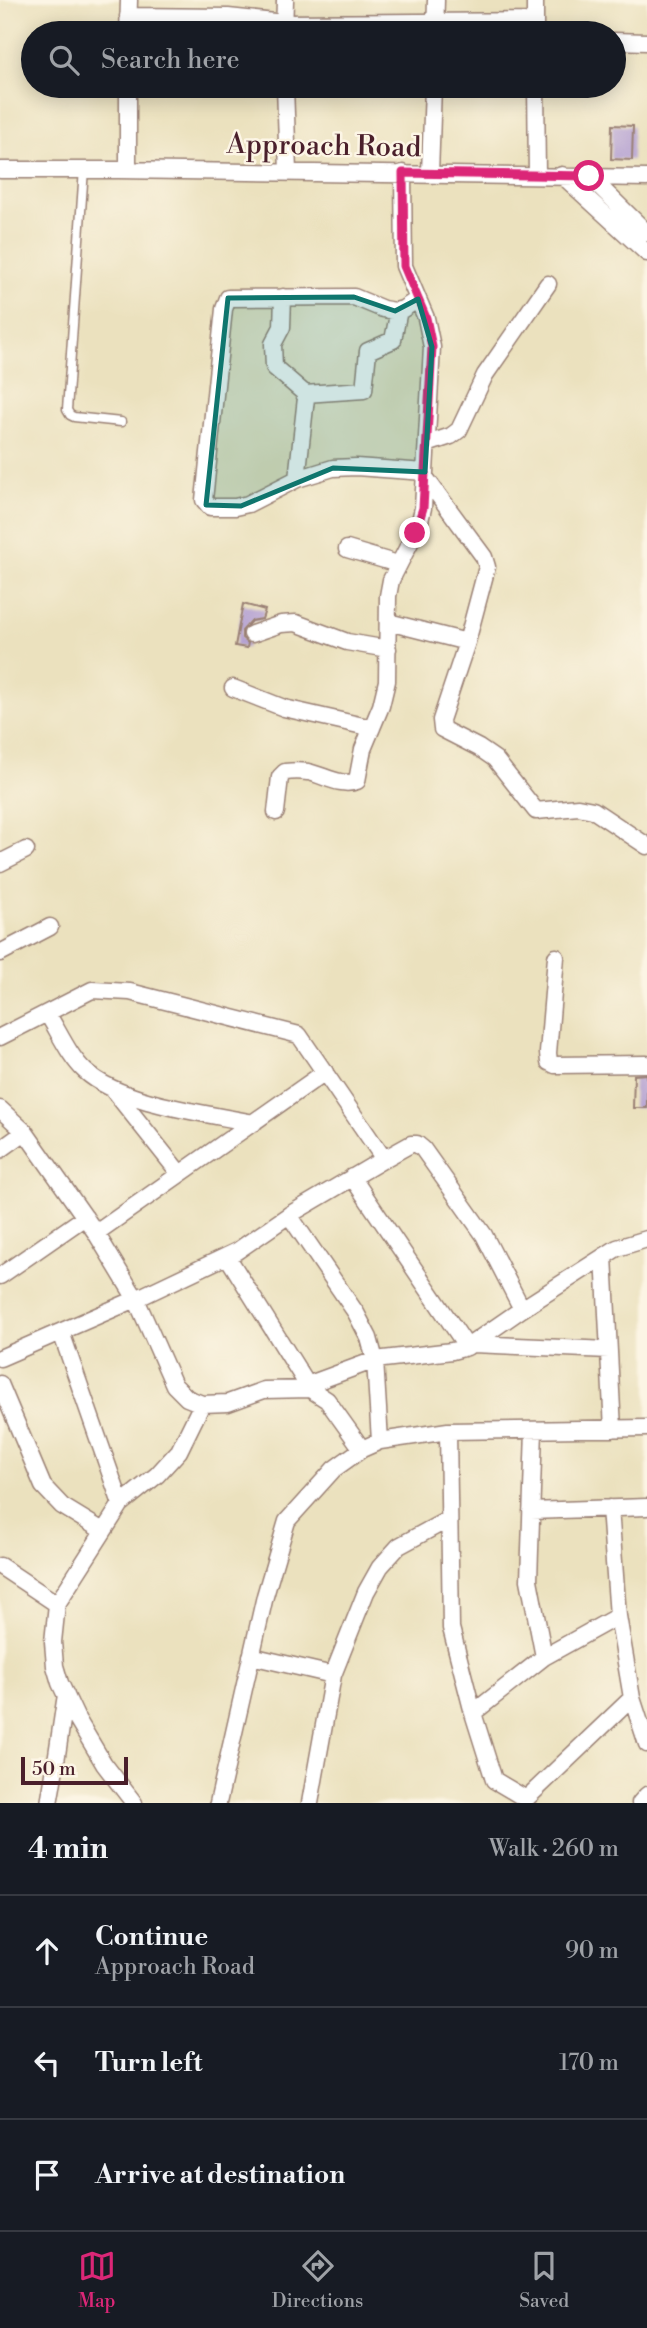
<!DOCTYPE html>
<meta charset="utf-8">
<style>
:root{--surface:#171b24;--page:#242831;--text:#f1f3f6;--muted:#9ea1a6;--line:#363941;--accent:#db2777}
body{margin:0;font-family:"Libre Bodoni",serif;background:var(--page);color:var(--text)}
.scale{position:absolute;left:21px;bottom:18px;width:107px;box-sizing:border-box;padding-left:7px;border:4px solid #4a1f2b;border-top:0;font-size:19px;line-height:24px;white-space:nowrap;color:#4a1f2b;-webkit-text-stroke:5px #fcf5e5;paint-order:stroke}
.stop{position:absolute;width:21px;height:21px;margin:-16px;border:5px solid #db2777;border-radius:50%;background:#fff}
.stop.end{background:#db2777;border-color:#fff;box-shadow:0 2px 7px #0008}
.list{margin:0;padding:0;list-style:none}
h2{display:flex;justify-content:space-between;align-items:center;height:91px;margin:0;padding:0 28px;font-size:30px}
h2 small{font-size:23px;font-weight:400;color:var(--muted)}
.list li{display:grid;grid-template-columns:46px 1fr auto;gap:21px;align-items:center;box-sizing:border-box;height:112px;padding:0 28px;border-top:2px solid var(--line)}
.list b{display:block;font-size:26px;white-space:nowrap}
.list p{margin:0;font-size:23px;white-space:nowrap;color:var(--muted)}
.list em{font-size:23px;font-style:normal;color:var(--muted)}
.icon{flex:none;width:38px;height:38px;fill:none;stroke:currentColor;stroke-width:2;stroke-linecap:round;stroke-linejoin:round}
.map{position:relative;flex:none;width:647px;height:1803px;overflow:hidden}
.search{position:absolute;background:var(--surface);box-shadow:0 4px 18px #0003;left:21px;right:21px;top:21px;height:77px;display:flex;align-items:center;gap:18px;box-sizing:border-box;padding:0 24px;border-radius:38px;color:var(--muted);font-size:26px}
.sheet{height:427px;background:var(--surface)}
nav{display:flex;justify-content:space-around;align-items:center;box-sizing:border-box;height:98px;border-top:2px solid var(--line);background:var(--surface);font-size:19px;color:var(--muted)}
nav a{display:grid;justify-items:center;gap:4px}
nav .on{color:var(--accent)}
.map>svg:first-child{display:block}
</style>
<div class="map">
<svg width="647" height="1803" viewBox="0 0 647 1803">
<rect width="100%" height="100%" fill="#fcf5e5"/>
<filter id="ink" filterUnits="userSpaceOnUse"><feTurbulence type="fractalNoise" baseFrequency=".0143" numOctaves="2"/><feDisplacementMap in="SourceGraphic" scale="14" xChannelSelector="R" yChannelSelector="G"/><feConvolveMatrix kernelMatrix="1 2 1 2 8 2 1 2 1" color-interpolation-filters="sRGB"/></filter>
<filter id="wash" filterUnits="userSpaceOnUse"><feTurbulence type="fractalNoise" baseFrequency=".00686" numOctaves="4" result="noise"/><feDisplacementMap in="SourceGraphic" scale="28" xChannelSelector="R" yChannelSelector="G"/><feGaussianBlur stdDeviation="1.57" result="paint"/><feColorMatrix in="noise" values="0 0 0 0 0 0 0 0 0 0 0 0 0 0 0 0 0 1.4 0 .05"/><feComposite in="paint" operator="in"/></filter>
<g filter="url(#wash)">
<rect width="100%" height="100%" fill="#ebe1be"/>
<g id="blocks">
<path fill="#b5a2d1" d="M 612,125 L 633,126 L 632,160 L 611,159 Z
M 243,604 L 265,610 L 262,619 L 251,621 L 242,631 L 242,638 L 248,643 L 247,648 L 235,646 Z
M 647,1074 L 647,1108 L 633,1108 L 634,1075 Z"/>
</g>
</g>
<g filter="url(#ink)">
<use href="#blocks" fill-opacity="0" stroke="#9a8074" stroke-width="2"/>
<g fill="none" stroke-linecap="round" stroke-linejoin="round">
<defs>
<path id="lane" d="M 84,169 L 67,410 L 70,415 L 74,417 L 121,422"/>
<path id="street" d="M 128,16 L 228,17 L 284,23 L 535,21
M 128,33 L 129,0
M 284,33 L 285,0
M 435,33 L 436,0
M 535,33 L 535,0
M 614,41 L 647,42
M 128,86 L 128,170
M 285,86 L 288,172
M 536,86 L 537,175
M 0,170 L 118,170 L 647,178
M 430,174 L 433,86
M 562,175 L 647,253
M 589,176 L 647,233
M 283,297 L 282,327 L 273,344 L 274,367 L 303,392 L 306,398 L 297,479
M 418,299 L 403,309 L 395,311 L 383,309 L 354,297 L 228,298 L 224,309 L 204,500 L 210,507 L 235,507 L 248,504 L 297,479 L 333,468 L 356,467 L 425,472
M 305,394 L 364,390 L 368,351 L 393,340 L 399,310
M 427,444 L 451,436 L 459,430 L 485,375 L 548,284
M 425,477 L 484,557 L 487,567 L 467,642 L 441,720 L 442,729 L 479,748 L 495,759 L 536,811 L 578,807 L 593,810 L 647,846
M 347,549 L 398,564
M 388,622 L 467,642
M 252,634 L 281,624 L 296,623 L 347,642 L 388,649
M 233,688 L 284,708 L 372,728
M 276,812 L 280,777 L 285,772 C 293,771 301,771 308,772 C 324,775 340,787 357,781 L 363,749 L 381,706 L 387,681 L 388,596 L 391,580 L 419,525 L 423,508 L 432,347 L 426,318 L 404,266 L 403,173
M 0,863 L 26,850
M 0,953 L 50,927
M 556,957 L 548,1053 L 549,1062 L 555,1065 L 647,1064
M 47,1013 C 59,1032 69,1056 85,1071 C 121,1104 205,1113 254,1123
M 0,1037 L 92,990 L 130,992 L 299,1035 L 384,1159 L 289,1215 L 237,1251 L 136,1299 L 0,1358
M 114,1091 L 180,1174
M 0,1109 L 25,1132 L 96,1233 L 136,1299 L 174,1385 L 187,1398 L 202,1404 L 228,1403 L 264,1390 L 310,1389 L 327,1400 L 362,1449
M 0,1150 L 25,1132
M 384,1159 L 411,1144 L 417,1144 L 423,1149 L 484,1235 L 522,1309
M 352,1177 L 467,1347
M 289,1215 L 356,1313 L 369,1338 L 375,1360 L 380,1441
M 96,1233 L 325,1072
M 227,1256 L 310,1389
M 604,1256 L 613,1429
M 0,1276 L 85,1217
M 61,1332 L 121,1504
M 473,1344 L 609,1350
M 0,1384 L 43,1486 L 62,1506 L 103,1531
M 307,1385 L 375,1360 L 452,1351 L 467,1347 L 522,1309 L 617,1248 L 647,1239
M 534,1430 L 529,1580 L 544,1657
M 448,1431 L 451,1628 L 473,1713 L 494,1780 L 526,1799 L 632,1698
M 610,1508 L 618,1616 L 632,1698 L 647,1744
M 531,1511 L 647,1507
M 0,1566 L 57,1604
M 251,1656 L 333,1675
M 473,1713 L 544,1657 L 618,1616
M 49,1803 C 56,1767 60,1731 66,1695
M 134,1803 L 104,1764 L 76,1717 L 60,1683 L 55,1666 L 53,1642 L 57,1604 L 121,1504 L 157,1475 L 179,1451 L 202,1404
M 218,1803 L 265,1596 L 287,1521 L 334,1469 L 362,1449 L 380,1441 L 448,1431 L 647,1428
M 310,1803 L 333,1675 L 366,1592 L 380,1567 L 399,1546 L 449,1519
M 640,1803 L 647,1795"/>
</defs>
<use href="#lane" stroke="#9a8074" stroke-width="11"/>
<use href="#street" stroke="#9a8074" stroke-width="19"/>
<use href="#lane" stroke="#fff" stroke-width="8"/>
<use href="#street" stroke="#fff" stroke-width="16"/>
</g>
</g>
<g fill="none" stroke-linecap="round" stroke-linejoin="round" filter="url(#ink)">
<path stroke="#db2777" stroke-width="9" d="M 415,533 L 423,508 L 432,347 L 426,318 L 404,266 L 403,173 L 589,176"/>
</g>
<path fill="#0f766e" fill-opacity="0.2" stroke="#0f766e" stroke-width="5" stroke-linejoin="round" d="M 354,297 L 395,311 L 418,299 L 432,347 L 425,472 L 333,468 L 241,506 L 206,505 L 228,298 Z"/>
<g text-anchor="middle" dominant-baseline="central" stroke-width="5" stroke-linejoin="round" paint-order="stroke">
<g font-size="28" fill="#4a1f2b" stroke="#fcf5e5">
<text transform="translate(324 146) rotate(1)">Approach Road</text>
</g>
</g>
</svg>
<div class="scale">50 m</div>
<div class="stop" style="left:589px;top:176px"></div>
<div class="stop end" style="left:415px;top:533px"></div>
<div class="search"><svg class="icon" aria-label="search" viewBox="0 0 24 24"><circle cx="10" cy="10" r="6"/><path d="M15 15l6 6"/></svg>Search here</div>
</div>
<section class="sheet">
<h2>4 min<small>Walk · 260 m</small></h2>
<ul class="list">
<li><svg class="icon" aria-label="ahead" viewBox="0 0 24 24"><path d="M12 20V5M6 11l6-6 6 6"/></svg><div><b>Continue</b><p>Approach Road</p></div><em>90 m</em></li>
<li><svg class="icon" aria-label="left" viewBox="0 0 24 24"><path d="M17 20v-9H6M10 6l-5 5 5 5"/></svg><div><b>Turn left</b></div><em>170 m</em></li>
<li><svg class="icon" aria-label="arrive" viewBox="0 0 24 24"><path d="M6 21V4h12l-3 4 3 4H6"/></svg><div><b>Arrive at destination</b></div></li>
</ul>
</section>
<nav>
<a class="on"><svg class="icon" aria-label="map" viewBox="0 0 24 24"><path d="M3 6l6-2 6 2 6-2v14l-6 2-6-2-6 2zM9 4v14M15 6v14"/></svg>Map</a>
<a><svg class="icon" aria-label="directions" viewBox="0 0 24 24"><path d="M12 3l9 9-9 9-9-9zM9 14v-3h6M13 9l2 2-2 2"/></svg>Directions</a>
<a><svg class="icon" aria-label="saved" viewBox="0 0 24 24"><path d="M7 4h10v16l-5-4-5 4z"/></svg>Saved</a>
</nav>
